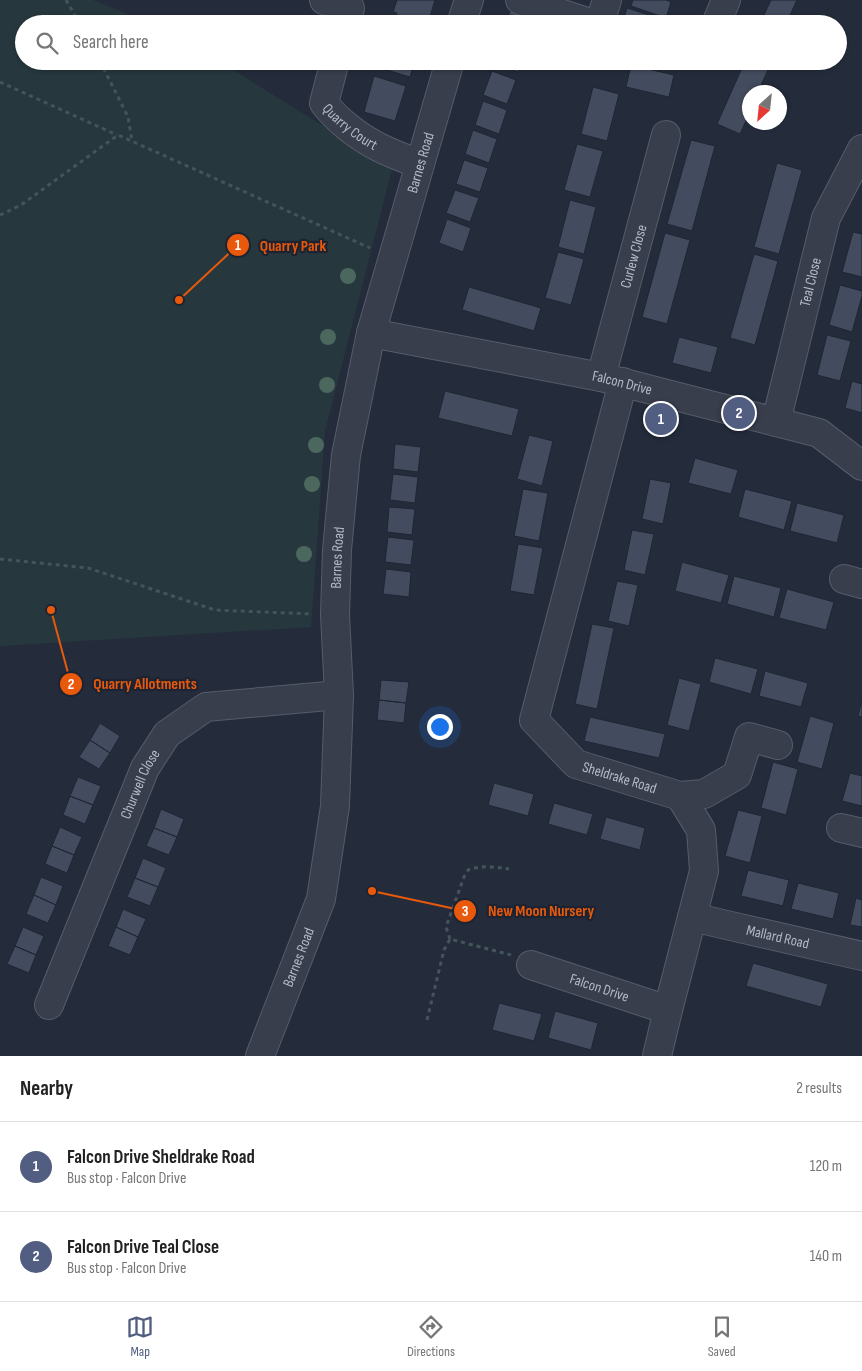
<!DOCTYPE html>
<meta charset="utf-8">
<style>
:root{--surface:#fff;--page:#f2f2f2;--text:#222;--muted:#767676;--line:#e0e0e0;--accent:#515e81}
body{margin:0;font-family:"Sofia Sans Condensed",sans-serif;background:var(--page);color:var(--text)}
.compass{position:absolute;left:742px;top:85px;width:45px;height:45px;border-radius:50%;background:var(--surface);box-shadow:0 1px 4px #0004;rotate:207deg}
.you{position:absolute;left:439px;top:726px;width:18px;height:18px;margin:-12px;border:4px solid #fff;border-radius:50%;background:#1a73e8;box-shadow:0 0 0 8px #1a73e833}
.badge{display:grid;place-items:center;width:32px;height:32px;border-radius:50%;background:var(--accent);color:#fff;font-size:16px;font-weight:700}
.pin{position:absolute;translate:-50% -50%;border:2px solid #fff;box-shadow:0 1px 5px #0006}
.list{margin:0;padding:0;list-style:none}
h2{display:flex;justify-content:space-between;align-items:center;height:65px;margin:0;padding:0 20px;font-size:21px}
h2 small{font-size:16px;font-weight:400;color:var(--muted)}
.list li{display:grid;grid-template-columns:32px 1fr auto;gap:15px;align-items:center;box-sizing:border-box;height:90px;padding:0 20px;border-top:1px solid var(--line)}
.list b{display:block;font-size:19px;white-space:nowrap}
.list p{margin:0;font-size:16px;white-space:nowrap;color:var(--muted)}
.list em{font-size:16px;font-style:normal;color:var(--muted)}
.icon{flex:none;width:28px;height:28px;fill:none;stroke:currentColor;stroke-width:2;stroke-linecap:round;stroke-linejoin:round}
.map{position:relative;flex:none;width:862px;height:1056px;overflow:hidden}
.search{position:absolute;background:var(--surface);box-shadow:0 1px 4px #0004;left:15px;right:15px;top:15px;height:55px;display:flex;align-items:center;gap:12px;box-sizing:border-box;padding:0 18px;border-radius:28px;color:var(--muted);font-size:19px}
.sheet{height:245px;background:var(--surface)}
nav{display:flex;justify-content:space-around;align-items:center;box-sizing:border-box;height:70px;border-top:1px solid var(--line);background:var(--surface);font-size:14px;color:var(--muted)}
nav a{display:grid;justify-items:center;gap:2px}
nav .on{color:var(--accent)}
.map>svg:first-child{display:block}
</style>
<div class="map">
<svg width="862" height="1056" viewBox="0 0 862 1056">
<rect width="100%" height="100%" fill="#242c3c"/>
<path fill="#26383d" d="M 0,0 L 93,0 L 152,24 L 24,24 L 24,61 L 219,61 L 392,169 L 325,431 L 311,627 L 0,646 Z"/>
<path fill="#434b5e" stroke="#1f2533" d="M 397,0 L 435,0 L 429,20 L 418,17 L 416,24 L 394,24 L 397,13 L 393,12 Z
M 633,0 L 666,0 L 671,2 L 666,18 L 631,6 Z
M 771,0 L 797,0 L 786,24 L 783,24 L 764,15 Z
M 627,8 L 662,19 L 660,24 L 622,24 Z
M 510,11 L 536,20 L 534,24 L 506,24 Z
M 379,61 L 415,61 L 410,77 L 377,67 Z
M 495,61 L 522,61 L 518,72 L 494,63 Z
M 745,61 L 772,61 L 758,92 L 750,92 L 750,112 L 740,134 L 717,124 Z
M 631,65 L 674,75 L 669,97 L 626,87 Z
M 492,71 L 516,80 L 507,104 L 483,95 Z
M 374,76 L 406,86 L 395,121 L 364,112 Z
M 593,87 L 619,94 L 607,141 L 581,134 Z
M 483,101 L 507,110 L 499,134 L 475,125 Z
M 473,130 L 497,139 L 489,163 L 465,154 Z
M 691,140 L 715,146 L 692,231 L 667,224 Z
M 577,144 L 603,151 L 590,197 L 564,190 Z
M 464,160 L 488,168 L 480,192 L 456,184 Z
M 777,163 L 802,170 L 779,254 L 754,247 Z
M 455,190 L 479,198 L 470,222 L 446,213 Z
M 570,200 L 596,207 L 584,254 L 558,247 Z
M 447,219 L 471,228 L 463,252 L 439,243 Z
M 853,232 L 862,234 L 862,277 L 842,272 Z
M 665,233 L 690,240 L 667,324 L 642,317 Z
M 558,252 L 584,259 L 571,305 L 545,298 Z
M 754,254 L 778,261 L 755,345 L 730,338 Z
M 840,285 L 862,291 L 862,296 L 852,332 L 829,325 Z
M 469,287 L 541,308 L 534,331 L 462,310 Z
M 827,335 L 851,341 L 840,381 L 817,375 Z
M 679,337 L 718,347 L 711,373 L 672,363 Z
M 852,381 L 862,384 L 862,413 L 845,408 Z
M 445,391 L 519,409 L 512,436 L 438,418 Z
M 529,435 L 553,441 L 542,486 L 517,479 Z
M 395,444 L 421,447 L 418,472 L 393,469 Z
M 695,458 L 738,470 L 731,494 L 688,483 Z
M 393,474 L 418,477 L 415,503 L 390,500 Z
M 650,479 L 671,483 L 663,524 L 642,519 Z
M 523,489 L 548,493 L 539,541 L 514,536 Z
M 745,489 L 792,501 L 784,530 L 738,517 Z
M 797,503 L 844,515 L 837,543 L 790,531 Z
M 389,507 L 415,509 L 412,535 L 387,532 Z
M 632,530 L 654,534 L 645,575 L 624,570 Z
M 388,537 L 414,540 L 411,565 L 385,562 Z
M 518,544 L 543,548 L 534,595 L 510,591 Z
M 682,562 L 729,575 L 721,603 L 675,591 Z
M 386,569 L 411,572 L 409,597 L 383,594 Z
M 734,576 L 781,588 L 774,617 L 727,604 Z
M 617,581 L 638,585 L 629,626 L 608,621 Z
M 787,589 L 834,602 L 826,630 L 779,618 Z
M 592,624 L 614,628 L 597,709 L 575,704 Z
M 715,658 L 758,669 L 751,694 L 709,682 Z
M 765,671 L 808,683 L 801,707 L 759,696 Z
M 679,678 L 701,684 L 689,731 L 667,725 Z
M 381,680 L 409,682 L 406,703 L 379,700 Z
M 379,700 L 406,703 L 404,723 L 377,720 Z
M 862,700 L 862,717 L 858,716 Z
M 810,716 L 834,723 L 822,769 L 797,762 Z
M 590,717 L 665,734 L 659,758 L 584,741 Z
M 100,723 L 120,736 L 110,753 L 90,740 Z
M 90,740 L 110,753 L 99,769 L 79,757 Z
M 773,762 L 798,769 L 786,815 L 761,808 Z
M 850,773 L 862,776 L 862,806 L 842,801 Z
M 78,777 L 101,786 L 93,805 L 70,796 Z
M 494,783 L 534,794 L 528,816 L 488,805 Z
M 70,796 L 93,805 L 85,824 L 63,815 Z
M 554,803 L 593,814 L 587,835 L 548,824 Z
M 161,809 L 184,819 L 177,837 L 154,828 Z
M 738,810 L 762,816 L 750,863 L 725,856 Z
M 606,817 L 645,828 L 640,850 L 600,839 Z
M 60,827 L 82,837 L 74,855 L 52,846 Z
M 154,828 L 177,837 L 169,855 L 146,846 Z
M 52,846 L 74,855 L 67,873 L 45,864 Z
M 143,858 L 166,868 L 158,887 L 135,878 Z
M 748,870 L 789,880 L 783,906 L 741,896 Z
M 41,877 L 63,886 L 56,905 L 34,895 Z
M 135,878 L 158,887 L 150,906 L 127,897 Z
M 798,883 L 839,893 L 833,919 L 791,909 Z
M 34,895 L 56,905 L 48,923 L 26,914 Z
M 856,898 L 862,900 L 862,927 L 850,925 Z
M 123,909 L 146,919 L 138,937 L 116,927 Z
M 23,927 L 44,936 L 36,955 L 15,946 Z
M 116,927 L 138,937 L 130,955 L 108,946 Z
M 15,946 L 36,955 L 29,973 L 7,964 Z
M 753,963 L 828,984 L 821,1007 L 746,986 Z
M 499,1003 L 542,1014 L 534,1041 L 492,1030 Z
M 555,1011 L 598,1023 L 591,1050 L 548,1038 Z"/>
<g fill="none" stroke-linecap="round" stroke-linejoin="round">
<defs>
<g id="minor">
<path d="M 324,0 L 350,8 L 346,24"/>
<path d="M 520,0 L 593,24"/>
<path d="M 461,24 L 469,0"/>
<path d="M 599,24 L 607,0"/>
<path d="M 716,24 L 726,0"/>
<path id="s1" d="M 335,61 L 324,103 C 331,113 339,120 349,128 C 373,147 391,153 419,164"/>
<path id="s2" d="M 371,333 L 601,377 L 819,433 L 862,466"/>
<path id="s3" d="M 601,377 L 666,135"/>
<path id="s4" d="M 623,382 L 534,720 L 576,764 L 680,796 L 701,830 L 704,871 L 668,1010 L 657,1056"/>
<path id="s5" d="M 776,422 L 826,218 L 862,149"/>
<path d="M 844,579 L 862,584"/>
<path d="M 680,796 L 704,794 L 737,775 L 749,737 L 778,745"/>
<path d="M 841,828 L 862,833"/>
<path id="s6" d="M 692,917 L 862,956"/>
<path id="s7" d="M 531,965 L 668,1010"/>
<path id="s8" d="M 49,1005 L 145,768 L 167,734 L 206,707 L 339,695"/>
<path id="s9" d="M 260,1056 L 321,899 L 335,806 L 339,695 L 335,615 L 337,550 L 346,455 L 371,333 L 450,61"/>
</g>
</defs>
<use href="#minor" stroke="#565c6a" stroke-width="30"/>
<path stroke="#44555a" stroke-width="3" stroke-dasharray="4 4" stroke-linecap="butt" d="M 66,0 L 80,24
M 100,61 L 128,117 L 132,141
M 0,82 L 117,135
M 0,215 L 21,205 L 118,135 L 370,248
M 0,559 L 88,568 L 215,610 L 312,614
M 450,939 L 446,927 L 464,877 L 468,870 C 482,865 495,867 509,869
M 427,1020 L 444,950 L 450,939 L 511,955"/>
<use href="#minor" stroke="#383e4c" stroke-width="28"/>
</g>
<g fill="#4b675e">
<circle cx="348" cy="276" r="8"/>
<circle cx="328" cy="337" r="8"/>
<circle cx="327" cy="385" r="8"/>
<circle cx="316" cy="445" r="8"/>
<circle cx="312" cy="484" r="8"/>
<circle cx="304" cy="554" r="8"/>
</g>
<g text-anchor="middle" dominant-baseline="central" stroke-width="4.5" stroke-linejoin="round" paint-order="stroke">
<g font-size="15" fill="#b3b9c8" stroke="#1d2331">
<text stroke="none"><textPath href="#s1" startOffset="79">Quarry Court</textPath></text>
<text stroke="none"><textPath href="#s9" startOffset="916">Barnes Road</textPath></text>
<text stroke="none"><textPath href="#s3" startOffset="125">Curlew Close</textPath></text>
<text stroke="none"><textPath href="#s5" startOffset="144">Teal Close</textPath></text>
<text stroke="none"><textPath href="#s2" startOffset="256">Falcon Drive</textPath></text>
<text stroke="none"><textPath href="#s9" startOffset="511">Barnes Road</textPath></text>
<text stroke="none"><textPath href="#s4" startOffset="456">Sheldrake Road</textPath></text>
<text stroke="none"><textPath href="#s8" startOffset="239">Churwell Close</textPath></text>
<text stroke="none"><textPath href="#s6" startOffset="88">Mallard Road</textPath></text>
<text stroke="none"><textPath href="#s9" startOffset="106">Barnes Road</textPath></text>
<text stroke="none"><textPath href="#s7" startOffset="72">Falcon Drive</textPath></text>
</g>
</g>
<path fill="none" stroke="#e8590c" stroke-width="2" d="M179 300L238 245M51 610L71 684M372 891L465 911"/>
<g fill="#e8590c" stroke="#1d2331" stroke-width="2">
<circle cx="179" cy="300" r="5"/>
<circle cx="51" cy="610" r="5"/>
<circle cx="372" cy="891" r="5"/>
<circle cx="238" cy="245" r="12"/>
<circle cx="71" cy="684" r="12"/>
<circle cx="465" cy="911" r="12"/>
</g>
<g font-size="15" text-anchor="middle" font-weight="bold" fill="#fff">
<text x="238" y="250">1</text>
<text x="71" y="689">2</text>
<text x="465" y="916">3</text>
</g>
<g font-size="16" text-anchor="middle" font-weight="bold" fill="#e8590c" stroke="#1d2331" stroke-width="4.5" stroke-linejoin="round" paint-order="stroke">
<text x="293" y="251">Quarry Park</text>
<text x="145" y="689">Quarry Allotments</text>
<text x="541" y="916">New Moon Nursery</text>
</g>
</svg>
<svg class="compass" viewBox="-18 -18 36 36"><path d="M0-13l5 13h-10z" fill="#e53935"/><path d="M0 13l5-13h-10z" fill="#767676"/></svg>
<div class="you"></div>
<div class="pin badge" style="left:661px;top:419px">1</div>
<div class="pin badge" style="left:739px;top:413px">2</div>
<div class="search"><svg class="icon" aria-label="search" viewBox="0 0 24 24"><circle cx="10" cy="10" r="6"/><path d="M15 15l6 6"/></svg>Search here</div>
</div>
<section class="sheet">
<h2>Nearby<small>2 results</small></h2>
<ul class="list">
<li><span class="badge">1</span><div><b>Falcon Drive Sheldrake Road</b><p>Bus stop · Falcon Drive</p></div><em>120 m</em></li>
<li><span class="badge">2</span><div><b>Falcon Drive Teal Close</b><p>Bus stop · Falcon Drive</p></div><em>140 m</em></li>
</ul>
</section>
<nav>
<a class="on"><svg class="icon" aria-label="map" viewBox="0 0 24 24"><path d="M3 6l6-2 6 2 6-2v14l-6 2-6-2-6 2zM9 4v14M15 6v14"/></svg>Map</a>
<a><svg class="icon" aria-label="directions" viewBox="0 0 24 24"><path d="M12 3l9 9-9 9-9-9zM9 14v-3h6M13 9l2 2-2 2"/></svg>Directions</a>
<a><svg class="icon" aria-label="saved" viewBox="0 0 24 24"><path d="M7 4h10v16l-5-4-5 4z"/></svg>Saved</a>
</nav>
